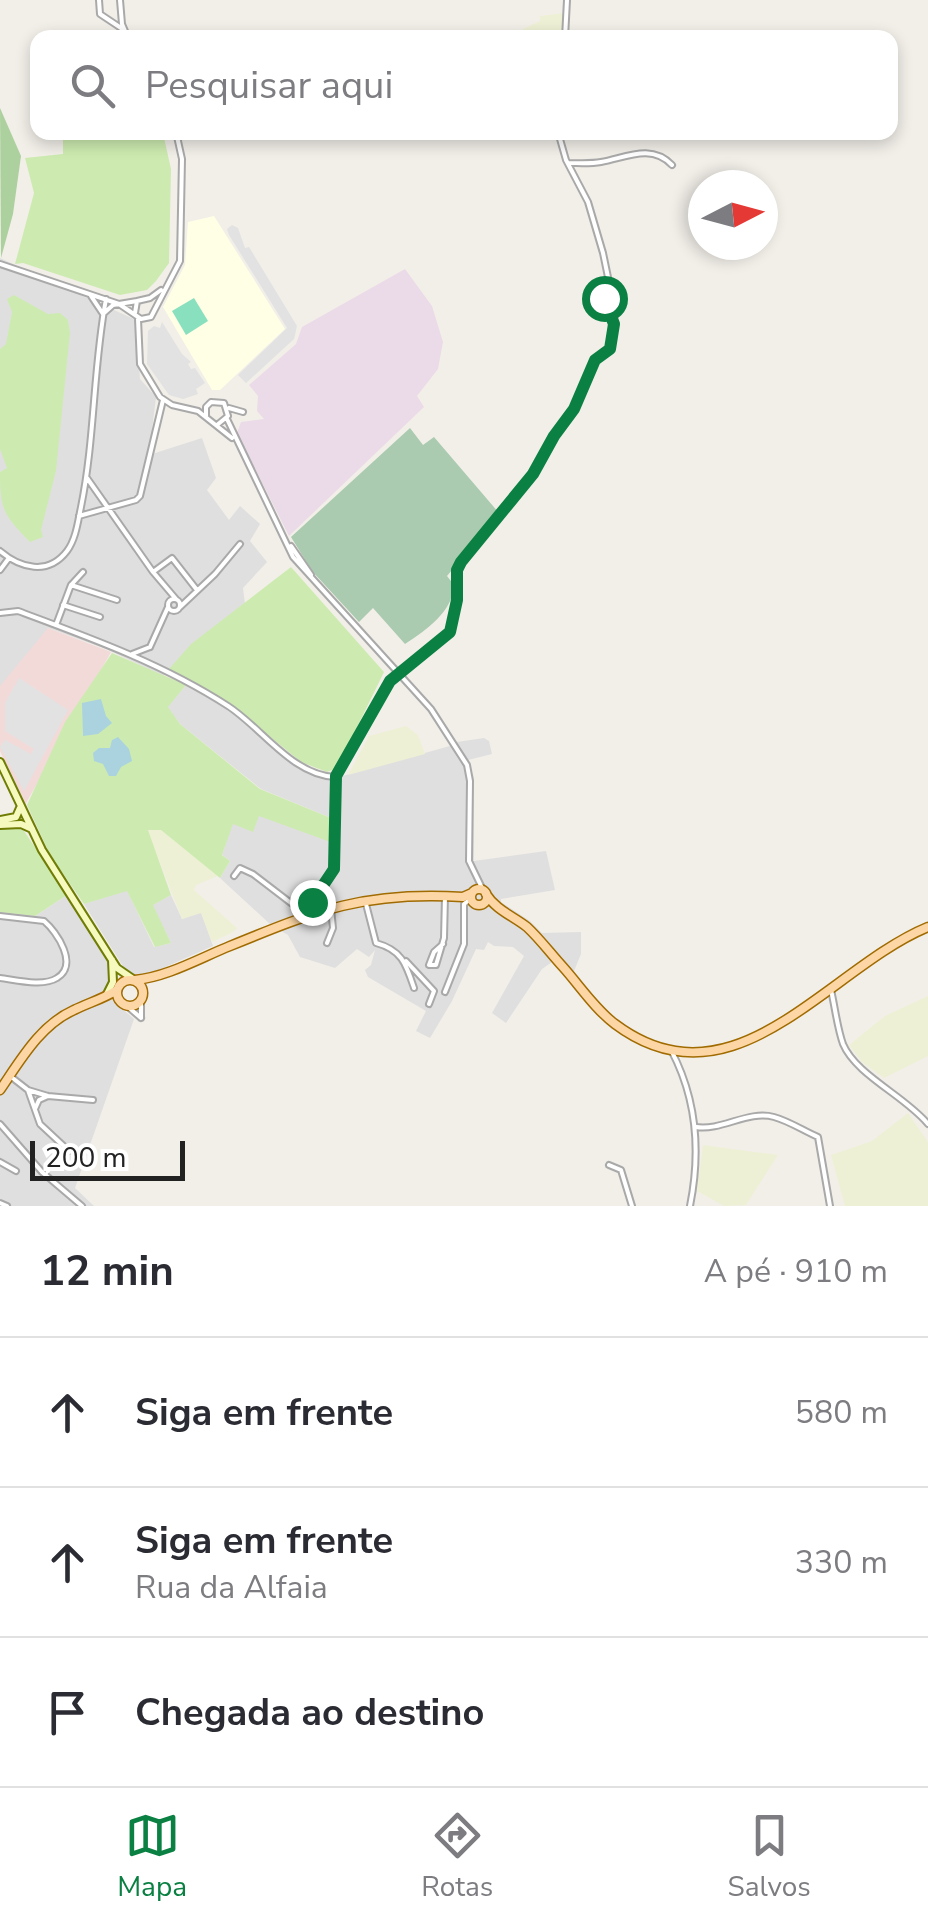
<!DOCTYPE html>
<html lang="pt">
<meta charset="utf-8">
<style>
:root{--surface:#fff;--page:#f7f7f7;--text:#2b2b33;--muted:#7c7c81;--line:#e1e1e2;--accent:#0b8043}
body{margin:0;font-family:"Nunito Sans",sans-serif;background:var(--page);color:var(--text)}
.compass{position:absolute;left:688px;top:170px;width:90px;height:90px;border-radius:50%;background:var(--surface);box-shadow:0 5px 15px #0003;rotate:84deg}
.scale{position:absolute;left:30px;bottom:25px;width:155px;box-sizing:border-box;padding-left:10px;border:5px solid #222;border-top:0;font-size:28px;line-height:35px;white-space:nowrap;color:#222;-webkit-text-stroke:8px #fff;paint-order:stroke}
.stop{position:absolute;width:30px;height:30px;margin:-22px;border:8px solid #0b8043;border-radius:50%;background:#fff}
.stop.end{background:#0b8043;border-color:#fff;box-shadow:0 2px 10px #0008}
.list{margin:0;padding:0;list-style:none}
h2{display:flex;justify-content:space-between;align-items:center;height:130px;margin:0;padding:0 40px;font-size:42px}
h2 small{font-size:32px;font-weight:400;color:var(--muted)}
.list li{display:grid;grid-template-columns:65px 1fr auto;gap:30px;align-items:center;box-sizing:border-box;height:150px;padding:0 40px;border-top:2px solid var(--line)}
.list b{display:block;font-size:38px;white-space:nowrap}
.list p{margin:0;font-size:32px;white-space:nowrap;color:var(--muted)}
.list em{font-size:32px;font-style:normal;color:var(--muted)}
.icon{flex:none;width:55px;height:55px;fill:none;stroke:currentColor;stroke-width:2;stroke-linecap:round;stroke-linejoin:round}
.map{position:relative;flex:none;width:928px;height:1206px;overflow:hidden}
.search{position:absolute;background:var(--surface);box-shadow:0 5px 15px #0003;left:30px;right:30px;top:30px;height:110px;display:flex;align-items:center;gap:25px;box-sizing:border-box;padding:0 35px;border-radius:20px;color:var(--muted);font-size:38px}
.sheet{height:580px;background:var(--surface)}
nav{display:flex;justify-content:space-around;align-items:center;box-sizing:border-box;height:140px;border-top:2px solid var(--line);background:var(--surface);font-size:28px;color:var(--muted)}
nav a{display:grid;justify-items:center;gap:5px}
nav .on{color:var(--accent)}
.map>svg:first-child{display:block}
</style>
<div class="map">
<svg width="928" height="1206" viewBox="0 0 928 1206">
<rect width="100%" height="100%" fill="#f2efe9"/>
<path fill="#e0dfdf" d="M 0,258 L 136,320 L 140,379 L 156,397 L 149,455 L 202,438 L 216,478 L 207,490 L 229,520 L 240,506 L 260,524 L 250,541 L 267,562 L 243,588 L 245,604 L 163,676 L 106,649 L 48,628 L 20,674 L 0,692 Z
M 186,685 L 227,708 L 305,771 L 328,780 L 457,744 L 457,742 L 484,738 L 489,741 L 492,754 L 468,760 L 474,779 L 474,861 L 546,851 L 555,890 L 501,899 L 501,902 L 530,921 L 542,933 L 581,932 L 581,954 L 574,971 L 552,962 L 542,969 L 506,1023 L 492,1013 L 524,956 L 513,947 L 494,946 L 488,942 L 484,950 L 476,949 L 452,1001 L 430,1038 L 416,1031 L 426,1011 L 368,977 L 365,970 L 371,965 L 375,950 L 369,957 L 357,949 L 335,968 L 300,957 L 288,935 L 271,925 L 220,878 L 230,861 L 222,855 L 232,823 L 258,815 L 331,818 L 261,789 L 180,724 L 167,707 Z
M 127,890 L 154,947 L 171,943 L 152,905 L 171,895 L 182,919 L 201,912 L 213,946 L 138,979 L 126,971 L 84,904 Z
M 67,895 L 105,951 L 120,1007 L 134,1019 L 75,1188 L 94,1206 L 0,1206 L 0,912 L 35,916 Z"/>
<path fill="#f2dad9" d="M 48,628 L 111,652 L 25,805 L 0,751 L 0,686 Z"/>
<path fill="#ebdbe8" d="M 405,269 L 432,306 L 443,342 L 438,369 L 417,396 L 424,407 L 289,536 L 237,433 L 241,422 L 264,419 L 257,411 L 258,396 L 249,385 L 296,344 L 302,327 Z"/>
<path fill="#ffffe5" d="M 214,216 L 285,329 L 220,390 L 212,390 L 163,307 L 185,265 L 188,222 Z"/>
<path fill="#eef0d5" d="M 564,13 L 563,37 L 522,36 L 523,29 L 540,21 L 540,16 Z
M 406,726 L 418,735 L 425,754 L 348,775 L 369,736 Z
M 147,830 L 161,830 L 218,876 L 196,885 L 194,890 L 237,928 L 233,932 L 212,942 L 201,913 L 182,919 Z
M 928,996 L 928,1056 L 884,1078 L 862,1062 L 849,1045 L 885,1016 Z
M 908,1113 L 928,1142 L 928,1206 L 845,1206 L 831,1155 L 872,1141 Z
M 703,1145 L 778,1155 L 746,1205 L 724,1206 L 697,1191 Z"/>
<path fill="#cdebb0" d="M 63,133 L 163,133 L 171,169 L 169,263 L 156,281 L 147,290 L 120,295 L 23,263 L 15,264 L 34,193 L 25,158 L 63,154 Z
M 14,295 L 48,314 L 60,313 L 68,320 L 70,333 L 56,471 L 41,530 L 43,537 L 30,542 C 4,515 0,511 0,472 L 7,468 L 0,449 L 0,349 L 6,344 L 12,312 L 7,299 Z
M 291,567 L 384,672 L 337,768 L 327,772 L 301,762 L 230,704 L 169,669 L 191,644 Z
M 112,653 L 186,685 L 168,707 L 180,724 L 260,789 L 331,818 L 333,843 L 259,816 L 253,832 L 233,824 L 222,855 L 230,861 L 220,878 L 161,830 L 148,830 L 171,895 L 153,905 L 171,943 L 155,947 L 127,891 L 84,904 L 50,855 L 27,805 L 65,722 Z
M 15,826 L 24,831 L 67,895 L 35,916 L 0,912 L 0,828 Z"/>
<path fill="#add19e" d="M 0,108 L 21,156 L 13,214 L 1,258 Z"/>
<path fill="#aacbaf" d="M 410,428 L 423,445 L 434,437 L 499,513 L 447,576 L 454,585 C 453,611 427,630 405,644 L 373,608 L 359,622 L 312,571 L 291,537 Z"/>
<path fill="#88e0be" d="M 194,298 L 208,321 L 186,335 L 172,311 Z"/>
<path fill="#e2e2e2" d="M 232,225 L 238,228 L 245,248 L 249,247 L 297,326 L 294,339 L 246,383 L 238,375 L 287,328 L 229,235 L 227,229 Z
M 162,322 L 182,354 L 191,362 L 188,364 L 191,369 L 195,368 L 205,383 L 196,389 L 198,394 L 183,399 L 169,395 L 147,364 L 148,331 L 154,326 L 160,328 Z
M 19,678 L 68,710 L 24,791 L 0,747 L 5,740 L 31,754 L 34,749 L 5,731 L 5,703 Z"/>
<path fill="#aad3df" d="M 101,699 L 106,716 L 112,723 L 98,734 L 83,736 L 82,703 Z
M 118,737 L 129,749 L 132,761 L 121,767 L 116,776 L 109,776 L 103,764 L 94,761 L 93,753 L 99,748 L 110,748 L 112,740 Z"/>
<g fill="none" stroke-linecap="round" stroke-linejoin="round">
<defs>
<path id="minor" d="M 99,0 L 100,14 L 124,30
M 120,0 L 122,24 L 128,38
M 565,38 L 567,0
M 568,163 C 579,163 590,164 601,162 C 625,158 651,143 672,165
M 0,264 L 119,304 L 141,319 L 151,317 L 180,261 L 182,159 L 176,132
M 91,296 L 103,314 L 113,305 L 137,301
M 135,313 L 137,301 L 150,298 L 161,290
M 138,319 L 140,364 L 160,397 L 172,405 L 198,411 L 232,438
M 229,408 L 243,412
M 206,416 L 206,407 L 211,402 L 224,403 L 228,416 L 217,425
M 227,419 L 293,557 L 431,709 L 467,765 L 470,781 L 469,861 L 484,892
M 87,478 L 153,572 L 176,599
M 79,516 L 136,500 L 140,496 L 163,400
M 291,546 L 311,575
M 0,551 C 20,568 48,576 67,551 C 76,539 78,521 81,507 C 95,438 93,368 106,299
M 0,570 L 9,558
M 153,572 L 172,558 L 197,590
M 71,585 L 117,600
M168 605a6 6 0 1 1 12 0a6 6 0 1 1-12 0Z
M 63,605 L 100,617
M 180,607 L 215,574 L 240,544
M 0,613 L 18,611 C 91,638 163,664 228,706 C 262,728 292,775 335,777
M 56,625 L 71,585 L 83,572
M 150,647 L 168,607
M 132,654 L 150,647
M 234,876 L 240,868 L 253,874 L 300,910
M 366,904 L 376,943 C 402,950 406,964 414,988
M 0,916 L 44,921 C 57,932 79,965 57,978 C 43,987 16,980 0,978
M 303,916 L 301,908 L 317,896 L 334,869 L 336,777 L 390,681 L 449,632 L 457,599 L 457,570 L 461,562 L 533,474 L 555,435 L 575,409 L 595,360 L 610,349 L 614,324 L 604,298 L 609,282 L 603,253 L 588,202 L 566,160 L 558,132
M 327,943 L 333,928 L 331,909
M 443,944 L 434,952 L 429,965 L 436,965 L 444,938 L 445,896
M 406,961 L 434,991 L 429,1004
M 831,990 C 835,1007 837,1027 843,1044 C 856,1075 905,1096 928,1124
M 445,992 L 464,944 L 464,904 L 468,901
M 127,1006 L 141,1018
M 141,1018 L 141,1000
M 671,1050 C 697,1099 701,1151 690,1206
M 10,1076 L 28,1090 L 40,1124 L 69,1151
M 28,1090 L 48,1096 L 93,1100
M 35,1109 L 39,1100 L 48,1096
M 0,1124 L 42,1172 L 82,1206
M 696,1127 C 722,1131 748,1110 774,1117 C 789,1121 804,1131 818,1137 L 830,1206
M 0,1162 L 16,1171
M 609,1165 L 621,1170 L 632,1206
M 0,1203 L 7,1206"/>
<path id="secondary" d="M 0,762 L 42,850 L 117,968 L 133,979
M 0,820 L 16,817 L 20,808
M 0,825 L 21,824 L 32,829
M 106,996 L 113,982 L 112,960"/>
<path id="primary" d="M471 897a8 8 0 1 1 16 0a8 8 0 1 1-16 0Z
M 486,894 C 496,910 513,916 527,927 C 540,939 551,954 563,967 C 580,986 595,1009 615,1024 C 734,1113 828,968 928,927
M117 993a13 13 0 1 1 26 0a13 13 0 1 1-26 0Z
M 135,980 C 167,977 200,958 230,946 C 318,910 365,891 463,897 L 472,893
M 0,1090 C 20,1061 40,1025 74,1010 C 88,1003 103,999 117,990"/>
</defs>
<use href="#minor" stroke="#a9a9a9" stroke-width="8"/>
<use href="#secondary" stroke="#707d05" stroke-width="10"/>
<use href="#primary" stroke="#a06b00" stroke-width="11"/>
<use href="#minor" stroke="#fff" stroke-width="4"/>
<use href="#secondary" stroke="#f7fabf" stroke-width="6"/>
<use href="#primary" stroke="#fcd6a4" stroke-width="8"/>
</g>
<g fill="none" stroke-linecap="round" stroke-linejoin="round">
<path stroke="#0b8043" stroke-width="12" d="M 312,902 L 334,869 L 336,776 L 390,681 L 450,632 L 457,600 L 457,570 L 461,562 L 533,474 L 554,436 L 574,409 L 595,360 L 610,349 L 614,324 L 604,298"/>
</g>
</svg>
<svg class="compass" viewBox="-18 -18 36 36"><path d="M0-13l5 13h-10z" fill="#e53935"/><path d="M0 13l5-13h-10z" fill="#7c7c81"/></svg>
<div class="scale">200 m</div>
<div class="stop" style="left:604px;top:298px"></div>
<div class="stop end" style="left:312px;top:902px"></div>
<div class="search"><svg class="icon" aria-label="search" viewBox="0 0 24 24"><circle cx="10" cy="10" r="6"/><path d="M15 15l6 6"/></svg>Pesquisar aqui</div>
</div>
<section class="sheet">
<h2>12 min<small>A pé · 910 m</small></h2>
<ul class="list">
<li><svg class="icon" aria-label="ahead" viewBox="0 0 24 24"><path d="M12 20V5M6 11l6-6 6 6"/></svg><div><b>Siga em frente</b></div><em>580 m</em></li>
<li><svg class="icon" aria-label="ahead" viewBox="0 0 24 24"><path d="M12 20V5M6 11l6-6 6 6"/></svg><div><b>Siga em frente</b><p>Rua da Alfaia</p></div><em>330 m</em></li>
<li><svg class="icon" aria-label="arrive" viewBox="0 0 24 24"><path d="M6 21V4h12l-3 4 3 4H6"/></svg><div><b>Chegada ao destino</b></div></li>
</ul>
</section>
<nav>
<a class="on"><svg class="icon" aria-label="map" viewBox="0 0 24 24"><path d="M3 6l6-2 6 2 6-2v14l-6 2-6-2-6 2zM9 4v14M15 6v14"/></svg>Mapa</a>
<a><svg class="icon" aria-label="directions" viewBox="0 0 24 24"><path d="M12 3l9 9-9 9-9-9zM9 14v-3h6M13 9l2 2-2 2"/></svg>Rotas</a>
<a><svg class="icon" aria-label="saved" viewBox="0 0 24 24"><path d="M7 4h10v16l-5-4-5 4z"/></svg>Salvos</a>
</nav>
